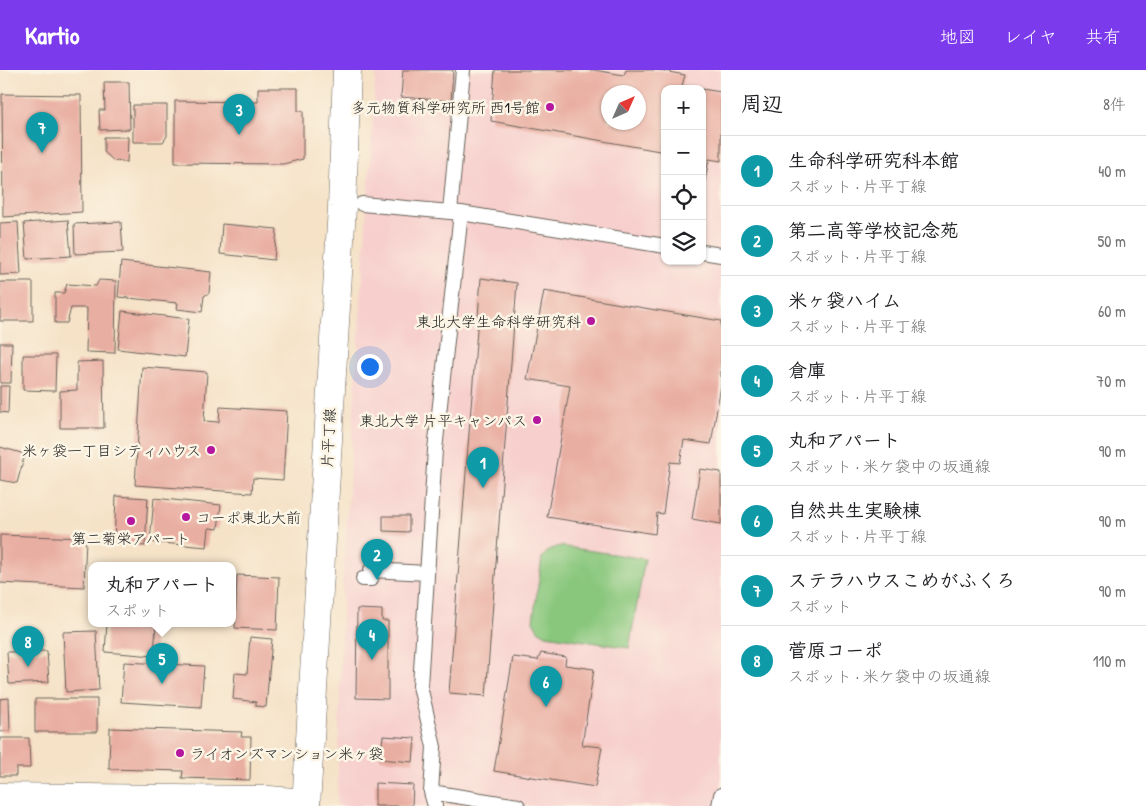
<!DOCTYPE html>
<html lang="ja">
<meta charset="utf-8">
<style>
:root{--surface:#fff;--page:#f2f2f2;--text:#202124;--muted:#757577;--line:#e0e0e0;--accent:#7c3aed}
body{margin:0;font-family:"Patrick Hand","Klee One",sans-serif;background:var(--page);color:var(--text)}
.controls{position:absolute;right:15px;top:15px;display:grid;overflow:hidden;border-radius:10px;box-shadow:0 1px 4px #0004}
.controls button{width:45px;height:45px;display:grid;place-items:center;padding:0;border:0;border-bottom:1px solid var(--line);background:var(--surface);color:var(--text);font:25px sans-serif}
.compass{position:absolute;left:601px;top:15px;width:45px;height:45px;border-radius:50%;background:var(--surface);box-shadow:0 1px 4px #0004;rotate:45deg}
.you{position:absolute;left:369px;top:296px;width:18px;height:18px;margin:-12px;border:4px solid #fff;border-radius:50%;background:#1a73e8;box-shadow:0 0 0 8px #1a73e833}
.badge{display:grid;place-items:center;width:32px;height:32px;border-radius:50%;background:var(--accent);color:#fff;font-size:16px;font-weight:700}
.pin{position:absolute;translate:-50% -41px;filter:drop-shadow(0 1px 2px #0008)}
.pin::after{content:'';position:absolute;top:26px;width:18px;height:15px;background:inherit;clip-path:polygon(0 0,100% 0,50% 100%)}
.popup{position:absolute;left:88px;top:492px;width:148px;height:65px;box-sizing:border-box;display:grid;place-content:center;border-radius:10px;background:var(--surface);filter:drop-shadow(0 1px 4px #0005);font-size:16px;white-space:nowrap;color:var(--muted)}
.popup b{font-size:19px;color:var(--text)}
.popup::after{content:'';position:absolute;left:50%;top:100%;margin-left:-10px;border:10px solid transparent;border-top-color:var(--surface)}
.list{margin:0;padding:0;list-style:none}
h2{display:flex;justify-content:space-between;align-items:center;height:65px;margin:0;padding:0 20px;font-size:21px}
h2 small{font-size:16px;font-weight:400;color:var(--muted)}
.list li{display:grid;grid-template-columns:32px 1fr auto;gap:15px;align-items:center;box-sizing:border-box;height:70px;padding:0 20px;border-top:1px solid var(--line)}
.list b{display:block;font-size:19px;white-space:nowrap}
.list p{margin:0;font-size:16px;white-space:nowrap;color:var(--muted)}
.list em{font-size:16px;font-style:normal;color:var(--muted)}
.icon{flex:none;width:28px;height:28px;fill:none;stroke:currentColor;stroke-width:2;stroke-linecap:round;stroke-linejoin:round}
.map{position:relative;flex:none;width:721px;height:736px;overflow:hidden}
header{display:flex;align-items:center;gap:30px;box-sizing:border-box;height:70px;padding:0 25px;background:var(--accent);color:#fff}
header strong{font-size:24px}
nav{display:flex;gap:28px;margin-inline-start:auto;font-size:18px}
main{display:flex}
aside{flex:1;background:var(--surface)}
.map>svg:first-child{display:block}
</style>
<header>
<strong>Kartio</strong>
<nav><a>地図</a><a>レイヤ</a><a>共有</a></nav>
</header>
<main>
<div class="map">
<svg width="721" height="736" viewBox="0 0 721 736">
<rect width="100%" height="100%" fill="#fcf5e5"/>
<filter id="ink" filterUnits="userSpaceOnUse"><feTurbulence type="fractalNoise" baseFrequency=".02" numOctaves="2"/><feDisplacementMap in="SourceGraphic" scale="10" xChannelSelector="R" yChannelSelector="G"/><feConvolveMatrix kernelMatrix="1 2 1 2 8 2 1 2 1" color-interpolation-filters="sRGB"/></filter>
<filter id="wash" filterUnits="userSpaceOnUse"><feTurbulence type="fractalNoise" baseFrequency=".0096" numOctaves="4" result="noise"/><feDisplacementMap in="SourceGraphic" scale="20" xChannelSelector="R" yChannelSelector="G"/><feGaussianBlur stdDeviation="1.12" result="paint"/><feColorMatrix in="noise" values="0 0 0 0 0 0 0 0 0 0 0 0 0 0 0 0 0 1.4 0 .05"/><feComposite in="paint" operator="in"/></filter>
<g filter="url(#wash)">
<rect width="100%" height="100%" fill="#f5e2c7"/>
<path fill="#f7d0ce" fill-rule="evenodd" d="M 376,0 L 721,0 L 721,736 L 337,736 L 343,508 ZM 665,19 L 702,19 L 702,191 L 665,191 ZM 608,22 L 638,22 L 638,52 L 608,52 Z"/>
<path fill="#89c77d" stroke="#52724c" d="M 560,476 L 645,489 L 629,578 L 546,565 L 538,560 L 533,551 L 542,488 L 549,480 Z"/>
<g id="blocks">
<path fill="#e9aea2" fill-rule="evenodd" d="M 403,0 L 453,0 L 451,31 L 401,27 Z
M 495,0 L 594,0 L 624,5 L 626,0 L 658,0 L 685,5 L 682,16 L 694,19 L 665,19 L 665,82 L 491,51 ZM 608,22 L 638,22 L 638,52 L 608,52 Z
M 104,12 L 129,12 L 130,59 L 100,60 L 99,40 L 105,40 Z
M 258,18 L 298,18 L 298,41 L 303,41 L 303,89 L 283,94 L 175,93 L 175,31 L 258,32 Z
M 702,19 L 721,22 L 721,91 L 709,89 L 703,121 Z
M 2,24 L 81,25 L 82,142 L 3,147 Z
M 133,35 L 167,35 L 167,66 L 163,72 L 133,72 Z
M 104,67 L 128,67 L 127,92 L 114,91 L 104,82 Z
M 68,150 L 71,186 L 27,189 L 24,153 Z
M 18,152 L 21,204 L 0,205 L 0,153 Z
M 121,152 L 123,182 L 75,184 L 74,154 Z
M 222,154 L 277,159 L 274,190 L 220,184 Z
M 121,192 L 211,202 L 209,223 L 204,226 L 202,242 L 177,239 L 178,233 L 118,227 Z
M 481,208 L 517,213 L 486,626 L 449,623 Z
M 99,210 L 116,211 L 115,283 L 86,282 L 87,238 L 71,238 L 67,253 L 55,253 L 55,223 L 64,223 L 67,214 L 96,216 Z
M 0,212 L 33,212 L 33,251 L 0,251 Z
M 544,221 L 721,251 L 721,315 L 711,374 L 684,370 L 680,393 L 670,392 L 663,444 L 657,443 L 655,464 L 547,447 L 570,316 L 527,309 Z
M 122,241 L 189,249 L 185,287 L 118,279 Z
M 0,273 L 12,273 L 11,313 L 0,313 Z
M 23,285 L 56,285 L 55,321 L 23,320 Z
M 103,291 L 104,358 L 60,358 L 60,321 L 77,320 L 77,292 Z
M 142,297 L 207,302 L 204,351 L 219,352 L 220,337 L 287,341 L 283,410 L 253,408 L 252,423 L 135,415 Z
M 0,316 L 9,316 L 8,343 L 0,342 Z
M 0,377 L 25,384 L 17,413 L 0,410 Z
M 700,399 L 721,402 L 721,454 L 692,449 Z
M 116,426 L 148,428 L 145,476 L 114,474 Z
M 154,428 L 221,435 L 218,459 L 209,458 L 207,477 L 150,472 Z
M 383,446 L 409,446 L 409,462 L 383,461 Z
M 0,465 L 86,468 L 84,517 L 0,513 Z
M 237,505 L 279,507 L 277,560 L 235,558 Z
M 357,539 L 382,540 L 382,551 L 388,551 L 388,629 L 356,628 Z
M 107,553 L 156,553 L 154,586 L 105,582 Z
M 96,561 L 99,620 L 66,622 L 63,562 Z
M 250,567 L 272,569 L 266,637 L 256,636 L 256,632 L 233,629 L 235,603 L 247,604 Z
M 47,581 L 49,612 L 9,614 L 7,582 Z
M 541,583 L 566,587 L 565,595 L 594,599 L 582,675 L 602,677 L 595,717 L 494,701 L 513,587 L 538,590 Z
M 124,592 L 204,596 L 201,637 L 121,632 Z
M 9,628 L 10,661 L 0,662 L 0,629 Z
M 35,629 L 97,629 L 97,662 L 35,662 Z
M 110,658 L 242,662 L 241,667 L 251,667 L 250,710 L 182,708 L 183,701 L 109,699 Z
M 383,666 L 415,668 L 413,692 L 380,689 Z
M 0,668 L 29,668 L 30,698 L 16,698 L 16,706 L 0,706 Z
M 375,713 L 413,715 L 412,736 L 375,736 Z"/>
</g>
</g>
<g filter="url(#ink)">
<use href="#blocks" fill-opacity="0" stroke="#686158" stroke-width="1"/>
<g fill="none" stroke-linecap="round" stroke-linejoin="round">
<defs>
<path id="service" d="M 362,134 L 461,143 L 665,176
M 450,142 L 463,0
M 702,182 L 721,185
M 363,509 L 371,509 L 371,500 L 427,503
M 431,722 L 518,736
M 435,736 L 431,722 L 434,677 L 420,616 L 435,380 L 461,143
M 719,736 L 721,725"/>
<path id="minor" d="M 0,727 L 269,730 L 306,733"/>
<path id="tertiary" d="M 306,736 L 342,137 L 347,0"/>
</defs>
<use href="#service" stroke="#686158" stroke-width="16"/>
<use href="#minor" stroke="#686158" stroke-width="29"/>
<use href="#tertiary" stroke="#686158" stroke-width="29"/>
<use href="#service" stroke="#fff" stroke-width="14"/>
<use href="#minor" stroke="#fff" stroke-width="28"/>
<use href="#tertiary" stroke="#fff" stroke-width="28"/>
</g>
</g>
<g fill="#b5179e" stroke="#fcf5e5" stroke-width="2">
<circle cx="550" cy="37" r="5"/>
<circle cx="591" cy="251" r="5"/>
<circle cx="537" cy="350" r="5"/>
<circle cx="211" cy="380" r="5"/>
<circle cx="186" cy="447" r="5"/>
<circle cx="131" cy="451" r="5"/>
<circle cx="180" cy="683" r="5"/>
</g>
<g text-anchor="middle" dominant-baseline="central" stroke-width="5" stroke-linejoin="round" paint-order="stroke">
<g font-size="15" fill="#1c1c1c" stroke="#fcf5e5" text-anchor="end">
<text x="540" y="37">多元物質科学研究所 西1号館</text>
<text x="581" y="251">東北大学生命科学研究科</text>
<text x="527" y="350">東北大学 片平キャンパス</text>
<text x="201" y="380">米ヶ袋一丁目シティハウス</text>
<text x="196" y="447" text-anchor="start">コーポ東北大前</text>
<text x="131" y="468" text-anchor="middle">第二菊栄アパート</text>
<text x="190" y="683" text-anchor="start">ライオンズマンション米ヶ袋</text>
</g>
<g font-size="15" fill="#1c1c1c" stroke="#fcf5e5">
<text transform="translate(328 368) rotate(-87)">片平丁線</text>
</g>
</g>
</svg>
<div class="controls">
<button>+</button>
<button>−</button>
<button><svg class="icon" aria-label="locate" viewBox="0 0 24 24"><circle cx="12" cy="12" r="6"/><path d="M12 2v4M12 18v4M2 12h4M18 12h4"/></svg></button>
<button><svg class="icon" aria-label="layers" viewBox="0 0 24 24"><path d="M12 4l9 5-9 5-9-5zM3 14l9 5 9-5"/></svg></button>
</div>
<svg class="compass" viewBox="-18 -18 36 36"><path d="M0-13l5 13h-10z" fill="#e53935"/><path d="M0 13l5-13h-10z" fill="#757577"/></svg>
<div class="you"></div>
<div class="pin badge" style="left:483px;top:418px;background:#0f9aa8">1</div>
<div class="pin badge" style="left:377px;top:510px;background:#0f9aa8">2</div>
<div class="pin badge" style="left:239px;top:65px;background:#0f9aa8">3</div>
<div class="pin badge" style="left:372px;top:590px;background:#0f9aa8">4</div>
<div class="pin badge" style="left:162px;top:614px;background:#0f9aa8">5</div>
<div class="popup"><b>丸和アパート</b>スポット</div>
<div class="pin badge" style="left:546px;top:637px;background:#0f9aa8">6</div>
<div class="pin badge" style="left:42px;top:83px;background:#0f9aa8">7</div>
<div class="pin badge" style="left:28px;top:597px;background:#0f9aa8">8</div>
</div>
<aside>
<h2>周辺<small>8件</small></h2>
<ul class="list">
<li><span class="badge" style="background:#0f9aa8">1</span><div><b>生命科学研究科本館</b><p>スポット · 片平丁線</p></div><em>40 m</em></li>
<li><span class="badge" style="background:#0f9aa8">2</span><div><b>第二高等学校記念苑</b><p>スポット · 片平丁線</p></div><em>50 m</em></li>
<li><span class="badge" style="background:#0f9aa8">3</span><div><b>米ヶ袋ハイム</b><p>スポット · 片平丁線</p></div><em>60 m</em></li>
<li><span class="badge" style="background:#0f9aa8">4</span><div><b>倉庫</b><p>スポット · 片平丁線</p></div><em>70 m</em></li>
<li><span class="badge" style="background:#0f9aa8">5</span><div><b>丸和アパート</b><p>スポット · 米ケ袋中の坂通線</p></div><em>90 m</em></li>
<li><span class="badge" style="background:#0f9aa8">6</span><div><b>自然共生実験棟</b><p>スポット · 片平丁線</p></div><em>90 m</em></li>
<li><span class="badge" style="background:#0f9aa8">7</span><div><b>ステラハウスこめがふくろ</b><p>スポット</p></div><em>90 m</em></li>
<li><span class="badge" style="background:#0f9aa8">8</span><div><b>菅原コーポ</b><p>スポット · 米ケ袋中の坂通線</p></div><em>110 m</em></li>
</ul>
</aside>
</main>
